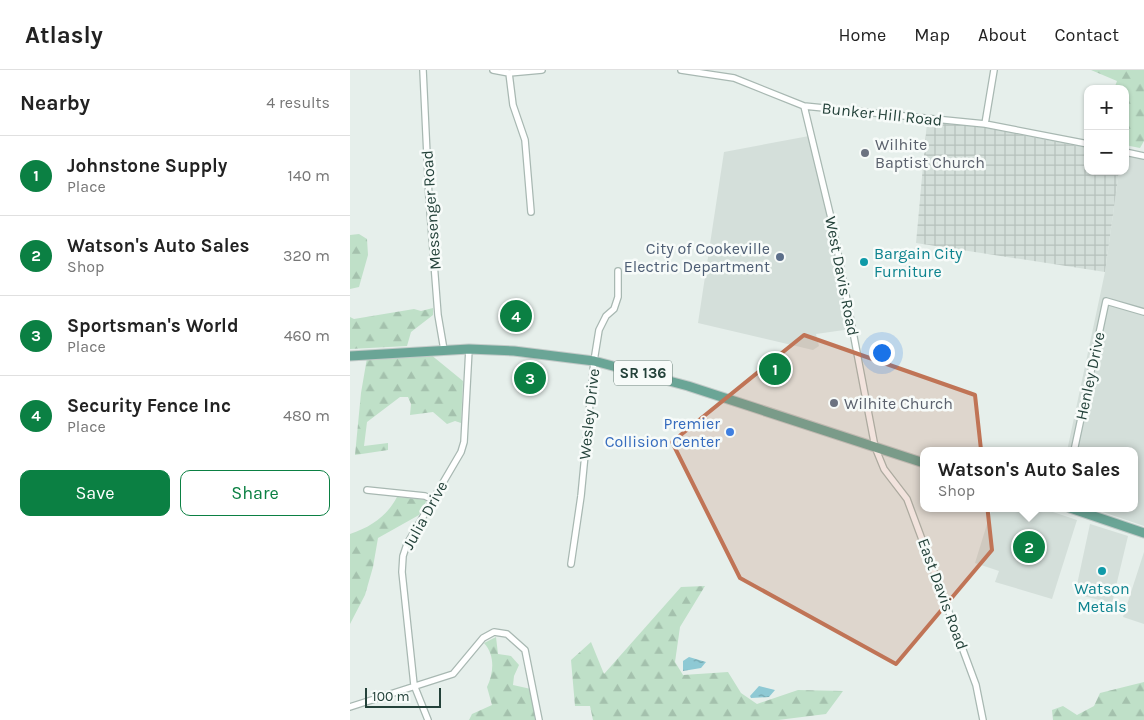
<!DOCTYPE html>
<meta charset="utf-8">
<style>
:root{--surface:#fff;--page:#f2f2f2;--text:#222;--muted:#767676;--line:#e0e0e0;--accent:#0b8043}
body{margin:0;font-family:Karla,sans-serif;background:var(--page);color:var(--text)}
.controls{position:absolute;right:15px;top:15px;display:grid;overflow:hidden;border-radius:10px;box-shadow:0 1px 4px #0004}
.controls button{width:45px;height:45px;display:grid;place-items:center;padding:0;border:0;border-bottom:1px solid var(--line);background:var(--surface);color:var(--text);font:25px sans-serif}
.scale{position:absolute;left:15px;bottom:12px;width:76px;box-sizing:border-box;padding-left:5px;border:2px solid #24423a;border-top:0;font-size:14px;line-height:18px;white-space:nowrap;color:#24423a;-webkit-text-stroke:4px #f7fbf9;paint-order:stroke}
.you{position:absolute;left:531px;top:282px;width:18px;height:18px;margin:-12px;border:4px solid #fff;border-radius:50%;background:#1a73e8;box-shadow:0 0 0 8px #1a73e833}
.badge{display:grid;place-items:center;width:32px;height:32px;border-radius:50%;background:var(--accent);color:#fff;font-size:16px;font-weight:700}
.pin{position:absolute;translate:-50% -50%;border:2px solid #fff;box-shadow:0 1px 5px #0006}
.popup{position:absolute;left:570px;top:377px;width:218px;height:65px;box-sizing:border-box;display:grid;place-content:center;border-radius:10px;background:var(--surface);filter:drop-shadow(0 1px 4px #0005);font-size:16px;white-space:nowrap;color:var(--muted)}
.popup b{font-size:19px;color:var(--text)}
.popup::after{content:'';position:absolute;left:50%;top:100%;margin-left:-10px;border:10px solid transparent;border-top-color:var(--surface)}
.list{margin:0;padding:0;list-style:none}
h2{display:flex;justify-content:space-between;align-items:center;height:65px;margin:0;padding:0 20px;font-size:21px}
h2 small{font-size:16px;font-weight:400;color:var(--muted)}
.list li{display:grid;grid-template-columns:32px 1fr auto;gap:15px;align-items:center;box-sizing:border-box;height:80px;padding:0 20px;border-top:1px solid var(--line)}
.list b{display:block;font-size:19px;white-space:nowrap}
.list p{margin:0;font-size:16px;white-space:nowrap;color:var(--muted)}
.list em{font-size:16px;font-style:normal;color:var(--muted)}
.actions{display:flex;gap:10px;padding:15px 20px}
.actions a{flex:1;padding:11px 0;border:1px solid var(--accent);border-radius:10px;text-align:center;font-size:18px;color:var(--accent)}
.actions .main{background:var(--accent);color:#fff}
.map{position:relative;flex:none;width:794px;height:650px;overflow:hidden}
header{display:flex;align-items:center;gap:30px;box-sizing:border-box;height:70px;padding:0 25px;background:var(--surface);border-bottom:1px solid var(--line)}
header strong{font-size:24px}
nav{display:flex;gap:28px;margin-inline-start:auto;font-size:18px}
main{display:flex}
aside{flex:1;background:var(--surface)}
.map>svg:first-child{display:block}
</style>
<header>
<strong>Atlasly</strong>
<nav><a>Home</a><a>Map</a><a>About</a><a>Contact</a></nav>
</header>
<main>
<aside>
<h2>Nearby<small>4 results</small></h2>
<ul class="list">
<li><span class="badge">1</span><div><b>Johnstone Supply</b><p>Place</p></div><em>140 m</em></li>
<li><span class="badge">2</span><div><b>Watson's Auto Sales</b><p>Shop</p></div><em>320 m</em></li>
<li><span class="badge">3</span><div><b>Sportsman's World</b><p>Place</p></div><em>460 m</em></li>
<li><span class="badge">4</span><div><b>Security Fence Inc</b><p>Place</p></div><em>480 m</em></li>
</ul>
<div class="actions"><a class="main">Save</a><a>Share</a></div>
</aside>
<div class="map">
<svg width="794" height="650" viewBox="0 0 794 650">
<defs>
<pattern id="industrial-grid" width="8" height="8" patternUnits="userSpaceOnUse" patternTransform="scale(1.25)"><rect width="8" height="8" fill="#d4dfda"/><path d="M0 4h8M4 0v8" fill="none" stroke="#b6c1bc"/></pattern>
<pattern id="forest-firs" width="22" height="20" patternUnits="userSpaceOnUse" patternTransform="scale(1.25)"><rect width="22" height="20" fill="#bfe0c8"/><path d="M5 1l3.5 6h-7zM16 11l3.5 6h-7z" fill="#a4c1ad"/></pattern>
<pattern id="water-ripples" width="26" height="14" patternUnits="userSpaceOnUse" patternTransform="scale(1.25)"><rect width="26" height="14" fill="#8ec9d4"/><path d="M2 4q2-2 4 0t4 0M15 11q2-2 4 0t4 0" fill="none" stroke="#74a5ad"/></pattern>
</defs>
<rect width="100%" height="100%" fill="#e6efeb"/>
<path fill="#d4dfda" d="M 459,66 L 475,131 L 501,259 L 466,264 L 469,276 L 463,280 L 348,253 L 374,82 Z
M 775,86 L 794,90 L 794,456 L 741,438 L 784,438 L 784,381 L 717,381 L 755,202 L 769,101 L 775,101 Z
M 642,438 L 691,438 L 727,450 L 702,529 L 645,512 L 649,501 L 625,493 Z
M 740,454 L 778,466 L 762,533 L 725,524 Z
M 794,482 L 794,554 L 773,547 Z"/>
<path fill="url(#industrial-grid)" d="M 577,52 L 631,57 L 738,78 L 738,101 L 769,101 L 755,202 L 566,173 Z"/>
<path fill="url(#forest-firs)" d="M 741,0 L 794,0 L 794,71 L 790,78 L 775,75 L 775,19 L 764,19 L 767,11 Z
M 9,164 L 17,169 L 18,185 L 9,217 L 0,219 L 0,165 Z
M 83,238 L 83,245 L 61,262 L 57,276 L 0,279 L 0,247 L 4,249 L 64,239 L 71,241 Z
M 80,284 L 113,311 L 111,353 L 105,351 L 97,354 L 83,342 L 60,345 L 61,334 L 58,327 L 50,327 L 17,352 L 14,376 L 38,373 L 38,380 L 5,385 L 11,323 L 17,288 Z
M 47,427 L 77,430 L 69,445 L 28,468 L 23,497 L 15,525 L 0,554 L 0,464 C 21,457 37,446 47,427 Z
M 355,516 L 330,557 L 325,592 L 333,605 L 378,602 L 391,623 L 407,634 L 448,620 L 493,621 L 476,644 L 428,650 L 243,650 L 240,636 L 225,636 L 221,590 L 241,572 L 254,604 L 331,517 Z
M 146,567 L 148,584 L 161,586 L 169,595 L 164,606 L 163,615 L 181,619 L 185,650 L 119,650 L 122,644 L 142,635 L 137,617 C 144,602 145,585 134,573 Z
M 794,612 L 794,650 L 703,650 L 702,640 L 713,636 L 727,645 L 744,636 L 750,623 Z"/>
<path fill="url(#water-ripples)" d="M 339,587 L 356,592 L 351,598 L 333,601 L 333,591 Z
M 409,616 L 425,620 L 419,627 L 401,628 L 400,626 Z"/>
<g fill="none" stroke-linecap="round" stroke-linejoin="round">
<defs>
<path id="street" d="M 73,0 L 79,128 L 88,245 L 94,280
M 143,0 L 159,3 L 192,0
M 331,0 L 384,8 L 454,36 L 635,54 L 738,74
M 159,3 L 163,35 L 175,70 L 181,142
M 454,36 L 482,152 L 525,377 L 534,399 L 557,429 L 626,615 L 633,650
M 635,54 L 644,0
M 775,82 L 794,86
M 724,381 L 756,231 L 794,242
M 17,420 L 75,426 L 83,430
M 221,494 L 231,426 L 244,291 L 249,260 L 256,246 L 264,239 L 268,227 L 268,201
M 0,637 L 103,604 L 133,568 L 144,562 L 157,564 L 175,580 L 189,650
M 78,650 L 64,615 L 52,502 L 53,486 L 57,474 L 111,382 L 114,372 L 119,279"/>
<path id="primary" d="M 0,286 L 119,279 L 164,281 L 244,291 L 338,316 L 574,393
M 720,438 L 794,463"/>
</defs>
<use href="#street" stroke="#a8b8b2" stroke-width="8"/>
<use href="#primary" stroke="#c2cac8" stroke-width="11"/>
<use href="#street" stroke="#fff" stroke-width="5.5"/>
<use href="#primary" stroke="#6aa596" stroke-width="9"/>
</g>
<path fill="#c07456" fill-opacity="0.2" stroke="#c07456" stroke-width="4" stroke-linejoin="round" d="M 454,265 L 625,325 L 642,480 L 546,594 L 390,508 L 322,372 Z"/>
<g fill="#6b7280" stroke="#f7fbf9" stroke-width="2">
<circle cx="515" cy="83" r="5"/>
<circle cx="484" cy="333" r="5"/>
</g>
<circle fill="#5c6f8a" stroke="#f7fbf9" stroke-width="2" cx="430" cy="187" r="5"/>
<g fill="#0f9aa8" stroke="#f7fbf9" stroke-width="2">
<circle cx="514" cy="192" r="5"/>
<circle cx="752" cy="501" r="5"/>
</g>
<circle fill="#3f7fe0" stroke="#f7fbf9" stroke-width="2" cx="380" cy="362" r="5"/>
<g text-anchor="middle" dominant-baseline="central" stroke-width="5" stroke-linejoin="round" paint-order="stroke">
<rect fill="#f7fbf9" stroke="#637a73" stroke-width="1" x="264" y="290.5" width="58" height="25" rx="4"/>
<g font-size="15" font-weight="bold" fill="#24423a">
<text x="293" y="303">SR 136</text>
</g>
<g font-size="16" fill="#24423a" stroke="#f7fbf9">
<text transform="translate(532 44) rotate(6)">Bunker Hill Road</text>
<text transform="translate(81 140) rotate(-94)">Messenger Road</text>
<text transform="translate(492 206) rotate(79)">West Davis Road</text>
<text transform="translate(740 306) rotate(-78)">Henley Drive</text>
<text transform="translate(239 344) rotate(-84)">Wesley Drive</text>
<text transform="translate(75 445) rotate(-61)">Julia Drive</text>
<text transform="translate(593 524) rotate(70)">East Davis Road</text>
</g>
<g font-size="16" fill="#5b616d" stroke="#f7fbf9" text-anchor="start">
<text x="525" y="74">Wilhite<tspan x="525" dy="18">Baptist Church</tspan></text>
<text x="494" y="333">Wilhite Church</text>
</g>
<g font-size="16" fill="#4e5e75" stroke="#f7fbf9" text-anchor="end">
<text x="420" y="178">City of Cookeville<tspan x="420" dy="18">Electric Department</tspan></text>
</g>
<g font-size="16" fill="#0d838f" stroke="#f7fbf9" text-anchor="start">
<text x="524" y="183">Bargain City<tspan x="524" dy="18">Furniture</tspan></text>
<text x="752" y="518" text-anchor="middle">Watson<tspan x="752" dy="18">Metals</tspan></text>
</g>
<g font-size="16" fill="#366cbe" stroke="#f7fbf9" text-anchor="end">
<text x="370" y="353">Premier<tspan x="370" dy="18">Collision Center</tspan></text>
</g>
</g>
</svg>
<div class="controls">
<button>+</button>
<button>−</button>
</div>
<div class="scale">100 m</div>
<div class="you"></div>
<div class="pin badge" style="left:425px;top:299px">1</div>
<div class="pin badge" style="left:679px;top:477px">2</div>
<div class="popup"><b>Watson's Auto Sales</b>Shop</div>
<div class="pin badge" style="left:180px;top:308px">3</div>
<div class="pin badge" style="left:166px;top:246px">4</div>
</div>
</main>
